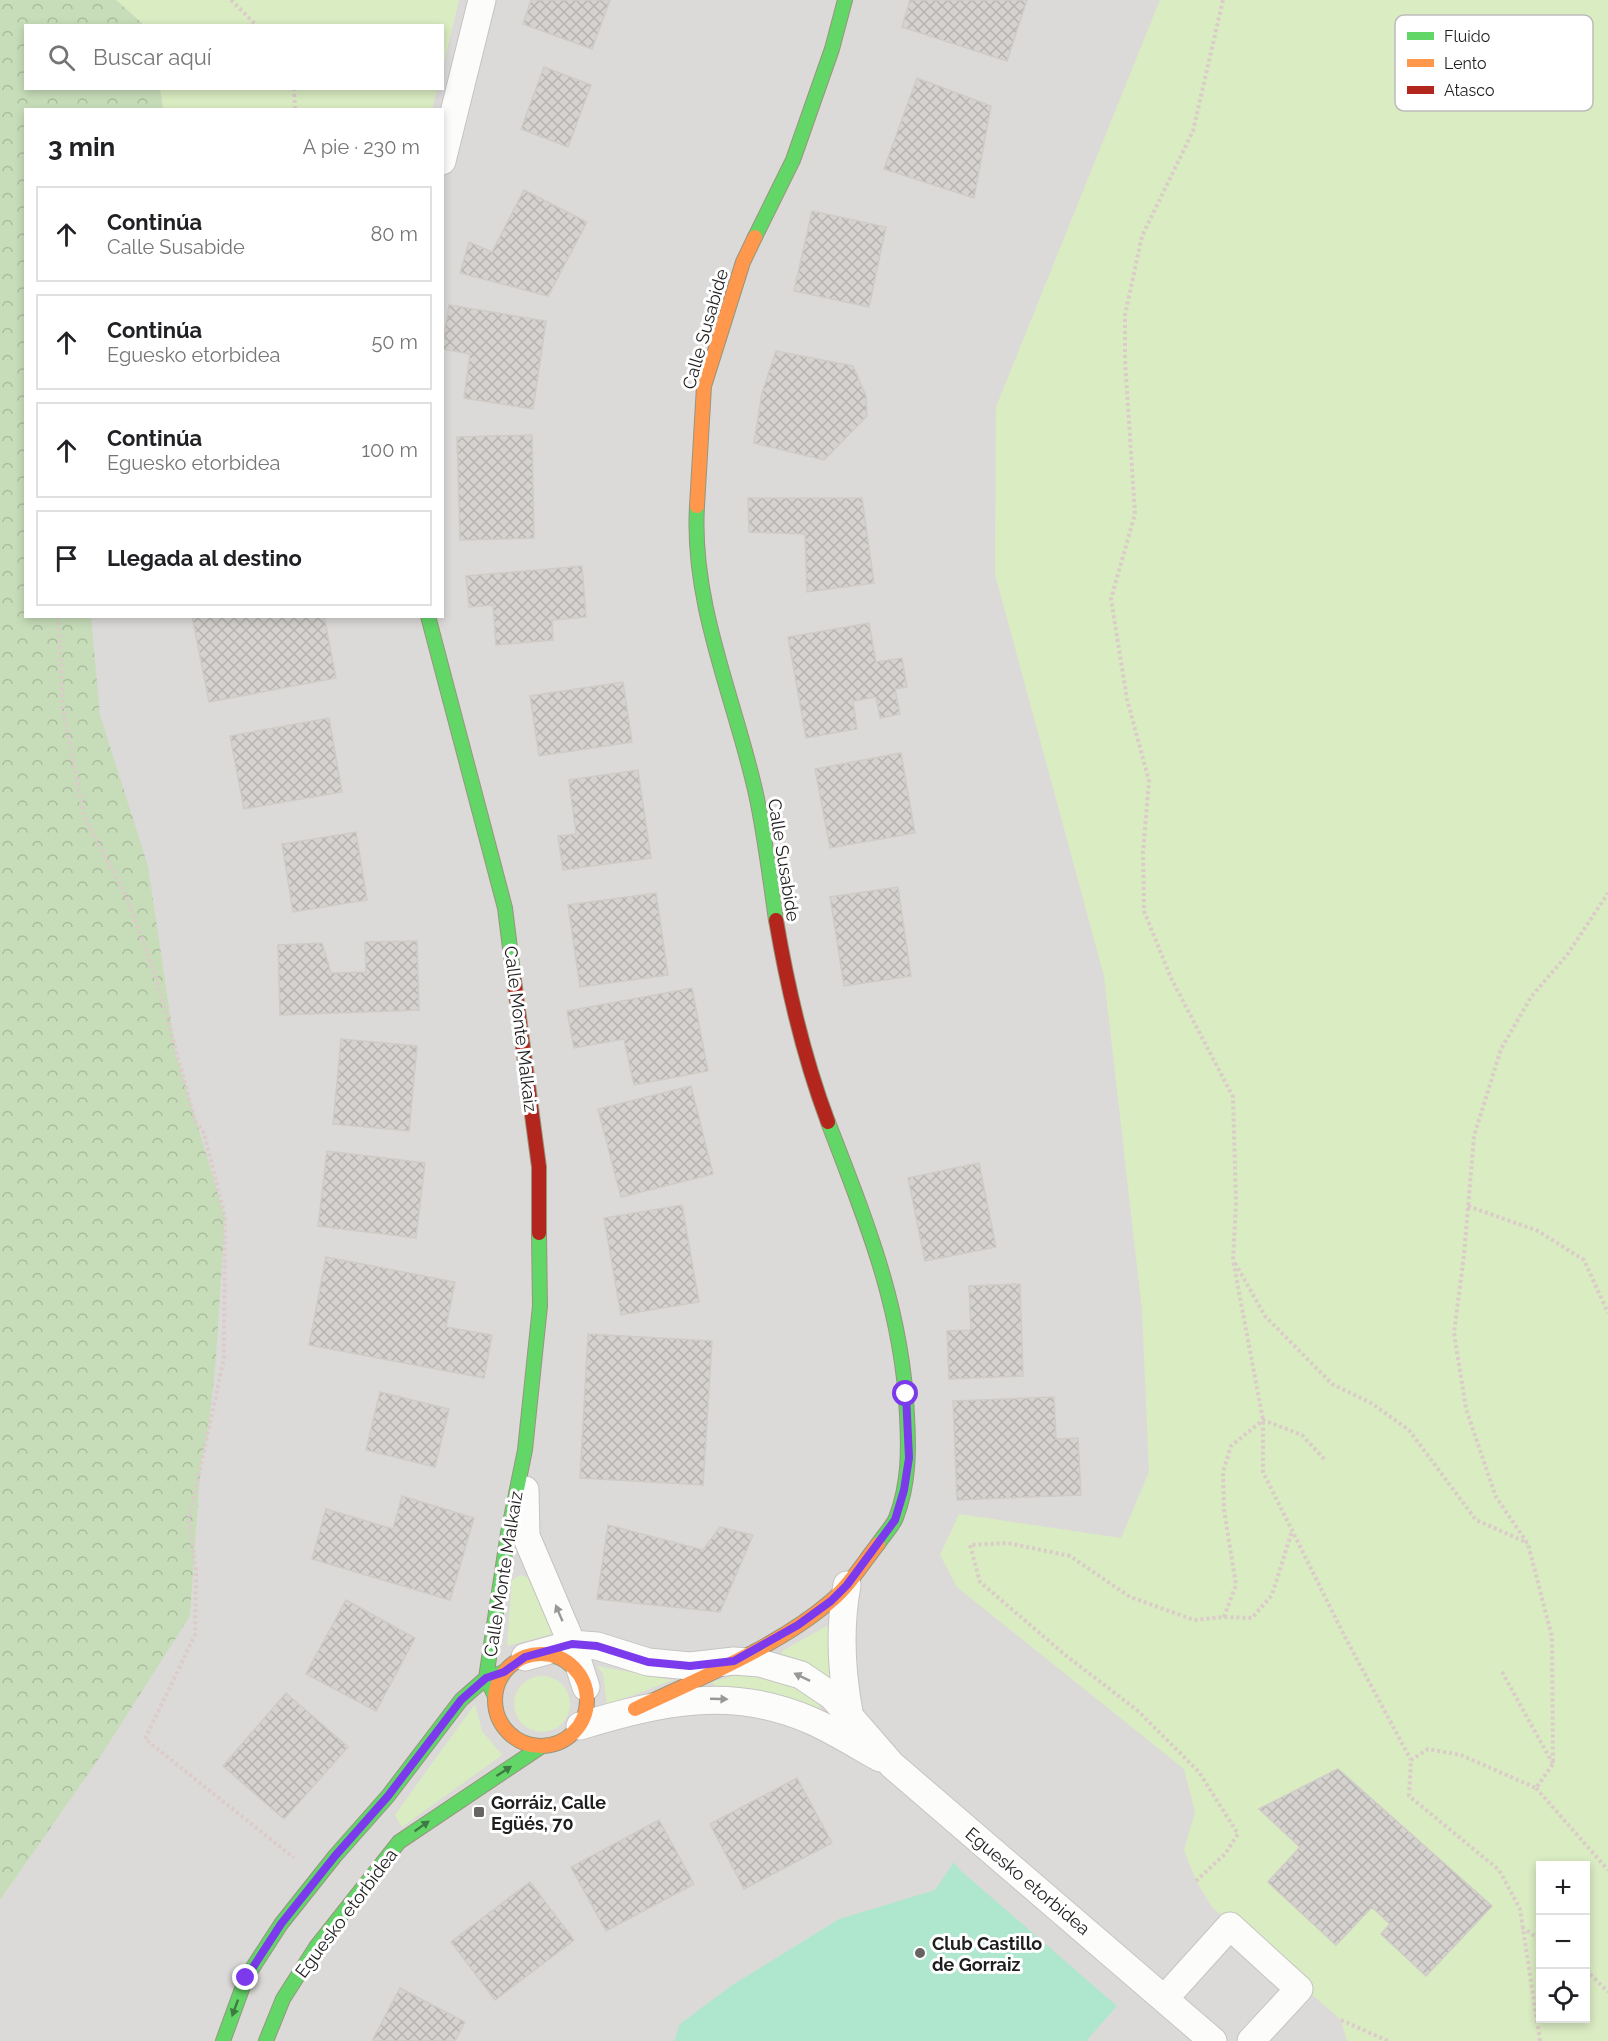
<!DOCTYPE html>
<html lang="es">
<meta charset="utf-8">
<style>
:root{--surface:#fff;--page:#f2f2f2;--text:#202124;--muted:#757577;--line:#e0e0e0}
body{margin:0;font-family:Raleway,sans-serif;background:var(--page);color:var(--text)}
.controls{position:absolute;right:18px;bottom:18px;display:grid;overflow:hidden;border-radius:0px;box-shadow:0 3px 9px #0003}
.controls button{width:54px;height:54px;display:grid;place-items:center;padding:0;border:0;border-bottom:2px solid var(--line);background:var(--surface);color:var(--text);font:30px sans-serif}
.stop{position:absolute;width:18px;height:18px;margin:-14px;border:4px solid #7c3aed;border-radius:50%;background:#fff}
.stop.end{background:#7c3aed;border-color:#fff;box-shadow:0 2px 6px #0008}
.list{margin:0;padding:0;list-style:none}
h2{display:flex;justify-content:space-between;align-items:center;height:78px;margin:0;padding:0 24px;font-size:26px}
h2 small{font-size:20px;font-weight:400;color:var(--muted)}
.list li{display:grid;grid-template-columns:39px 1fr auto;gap:18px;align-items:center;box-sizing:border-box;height:96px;margin:0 12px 12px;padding:0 12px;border:2px solid var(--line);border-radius:0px}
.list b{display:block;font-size:22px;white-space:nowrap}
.list p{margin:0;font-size:20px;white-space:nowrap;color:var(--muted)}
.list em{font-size:20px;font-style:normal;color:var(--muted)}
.icon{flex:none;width:33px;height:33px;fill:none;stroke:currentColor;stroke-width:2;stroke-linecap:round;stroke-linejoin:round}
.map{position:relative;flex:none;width:1608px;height:2041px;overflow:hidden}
.search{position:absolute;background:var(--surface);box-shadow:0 3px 9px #0003;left:24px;top:24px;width:420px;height:66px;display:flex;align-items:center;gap:15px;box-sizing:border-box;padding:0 21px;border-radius:0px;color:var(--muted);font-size:22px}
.panel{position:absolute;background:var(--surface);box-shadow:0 3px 9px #0003;left:24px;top:108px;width:420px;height:510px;border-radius:0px}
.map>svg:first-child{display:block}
</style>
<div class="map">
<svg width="1608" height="2041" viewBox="0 0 1608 2041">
<defs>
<pattern id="forest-crowns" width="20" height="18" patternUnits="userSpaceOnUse" patternTransform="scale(1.5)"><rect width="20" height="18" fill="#c7ddb9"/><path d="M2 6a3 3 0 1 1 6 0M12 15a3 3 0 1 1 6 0" fill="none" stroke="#aabd9f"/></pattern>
<pattern id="building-cross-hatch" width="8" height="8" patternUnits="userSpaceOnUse" patternTransform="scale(1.5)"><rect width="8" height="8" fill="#d5d2cf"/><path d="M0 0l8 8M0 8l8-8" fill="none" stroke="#b6b4b1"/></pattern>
</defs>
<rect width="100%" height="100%" fill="#edeae6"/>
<path fill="#dcdad8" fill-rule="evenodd" d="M 0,0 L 1608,0 L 1608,2041 L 0,2041 ZM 26,26 L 442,26 L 442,88 L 26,88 ZM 26,110 L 442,110 L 442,616 L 26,616 ZM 1540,1866 L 1586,1866 L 1586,2018 L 1540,2018 Z"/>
<path fill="#dbdad8" d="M 1008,1814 L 1170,1955 L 1212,1907 L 1341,2020 L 1347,2041 L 1086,2041 L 1116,2006 L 960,1870 Z"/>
<path fill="#daecc2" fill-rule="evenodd" d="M 116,0 L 459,0 L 443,67 L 442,26 L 144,25 Z
M 1160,0 L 1608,0 L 1608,2041 L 1347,2041 L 1341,2020 L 1212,1907 L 1196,1881 L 1184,1850 L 1195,1812 L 1184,1769 L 957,1587 L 940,1555 L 959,1514 L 1121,1538 L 1149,1472 L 1142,1310 L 1104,976 L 995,574 L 996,407 ZM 1540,1866 L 1586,1866 L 1586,2018 L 1540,2018 Z
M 160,89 L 437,89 L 432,110 L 163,109 Z
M 521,1575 L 531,1579 L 552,1634 L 507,1646 L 512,1580 Z
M 834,1622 L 833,1683 L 776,1659 L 784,1650 Z
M 597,1666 L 673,1680 L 607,1705 L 603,1674 Z
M 736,1675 C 766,1675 809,1678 821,1709 C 787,1697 756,1690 719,1690 L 712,1682 Z
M514 1704a28 28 0 1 1 56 0a28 28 0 1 1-56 0Z
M 475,1704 L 482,1731 L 502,1755 L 402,1827 L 395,1815 Z"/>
<path fill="url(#forest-crowns)" d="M 0,0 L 116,0 L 144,25 L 26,26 L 26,88 L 160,89 L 163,109 L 26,110 L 26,616 L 91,617 L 100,715 L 148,866 L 176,1054 L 225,1217 L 216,1358 L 208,1433 L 201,1461 L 190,1616 L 98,1760 L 0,1900 Z"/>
<path fill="#aee7cd" d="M 954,1862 L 960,1870 L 1117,2006 L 1086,2041 L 674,2041 L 680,2024 L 731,1986 L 839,1919 L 935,1890 Z"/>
<path fill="url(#building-cross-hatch)" stroke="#d0cbc7" stroke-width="1.5" d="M 531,0 L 610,0 L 592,49 L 523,24 Z
M 910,0 L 1027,0 L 1007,61 L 902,27 Z
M 544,67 L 591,85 L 568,147 L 521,129 Z
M 917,78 L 991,106 L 974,198 L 884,169 Z
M 524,190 L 587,222 L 548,296 L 460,273 L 469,242 L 492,252 Z
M 812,211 L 886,227 L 869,307 L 794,291 Z
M 449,305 L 546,321 L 533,409 L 464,398 L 470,354 L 442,349 Z
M 776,351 L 853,366 L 866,396 L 867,416 L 824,460 L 754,443 L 762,393 Z
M 532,435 L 534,538 L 460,540 L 457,437 Z
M 748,498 L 862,498 L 874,583 L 807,592 L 805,534 L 749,532 Z
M 582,566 L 586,617 L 552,620 L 553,640 L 496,645 L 493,605 L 469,607 L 466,576 Z
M 192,616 L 324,616 L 336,678 L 209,702 Z
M 869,623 L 876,662 L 902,658 L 907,687 L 895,689 L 900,714 L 880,718 L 876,697 L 853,701 L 857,729 L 806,738 L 788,637 Z
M 623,682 L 632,742 L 539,756 L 530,696 Z
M 329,718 L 342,792 L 244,809 L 230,736 Z
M 901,753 L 915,833 L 830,848 L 815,769 Z
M 638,770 L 651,858 L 563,870 L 558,836 L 576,834 L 569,780 Z
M 356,832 L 367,900 L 293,912 L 282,844 Z
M 898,887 L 911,976 L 844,986 L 830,897 Z
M 656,893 L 668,975 L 580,987 L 568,905 Z
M 417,941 L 419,1010 L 280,1015 L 278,945 L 322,943 L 331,973 L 366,972 L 365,942 Z
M 692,988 L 708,1071 L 634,1085 L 624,1039 L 574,1048 L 567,1011 Z
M 341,1039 L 417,1046 L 409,1131 L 333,1124 Z
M 691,1086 L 713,1174 L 621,1197 L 598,1109 Z
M 327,1151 L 425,1163 L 416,1238 L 318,1226 Z
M 979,1163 L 996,1247 L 925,1261 L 908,1178 Z
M 682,1205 L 699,1302 L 621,1315 L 604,1218 Z
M 326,1257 L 455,1282 L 446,1327 L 492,1335 L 484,1378 L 309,1345 Z
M 1020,1284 L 1023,1376 L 949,1379 L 947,1331 L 971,1330 L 969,1286 Z
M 588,1334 L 712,1341 L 703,1485 L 580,1478 Z
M 380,1392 L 449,1409 L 435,1467 L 366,1450 Z
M 1054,1397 L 1056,1439 L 1078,1438 L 1081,1495 L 957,1500 L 953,1401 Z
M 402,1496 L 474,1518 L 450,1600 L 312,1559 L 326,1509 L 393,1529 Z
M 608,1525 L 703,1550 L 720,1527 L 753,1535 L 720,1612 L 597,1599 Z
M 346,1600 L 415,1638 L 376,1711 L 306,1674 Z
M 286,1693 L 348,1747 L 284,1819 L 223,1766 Z
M 1338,1769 L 1492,1906 L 1426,1976 L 1381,1934 L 1390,1924 L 1372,1907 L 1336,1945 L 1268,1882 L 1300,1847 L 1259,1809 Z
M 797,1778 L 832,1843 L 744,1889 L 710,1824 Z
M 659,1820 L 694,1884 L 606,1931 L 571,1867 Z
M 530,1882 L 574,1940 L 495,2000 L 451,1942 Z
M 400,1988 L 465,2022 L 455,2041 L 372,2041 Z"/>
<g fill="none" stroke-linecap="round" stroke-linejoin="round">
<defs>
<path id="street" d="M 442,161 L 482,0
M 525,1490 L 526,1536 L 572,1644 L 586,1687
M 847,1585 C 839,1628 841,1669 849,1712
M 525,1657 L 572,1644 L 597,1646 L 648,1662 L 690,1666 L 734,1661 L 760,1663 L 801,1675 L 832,1696 L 892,1765 L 1213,2041
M 580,1726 C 659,1702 732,1685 812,1721 C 835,1731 858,1746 880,1758
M 1165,1998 L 1230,1926 L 1299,1989 L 1251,2041"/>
<path id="fast" d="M 755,237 L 793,160 L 832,49 L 845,0
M 697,506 C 691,605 735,699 756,794 C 765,836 770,878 776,920
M 428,616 L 505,908 L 514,980
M 828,1122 C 866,1221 902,1307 907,1415 C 909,1450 909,1484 896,1518 C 892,1527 883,1536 878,1544
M 495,1696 L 486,1678 L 508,1533 L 525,1450 L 540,1306 L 539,1233
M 223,2041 L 246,1978 L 281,1924 L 335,1856 L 388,1796 L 461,1700 L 486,1678 L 504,1672
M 266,2041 L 283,1999 L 316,1947 L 399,1842 L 542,1746"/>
<path id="slow" d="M 697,506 L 704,386 L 743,262 L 755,237
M495 1700a46 46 0 1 1 92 0a46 46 0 1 1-92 0Z
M 635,1709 C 698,1679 779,1646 831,1601 C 850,1585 863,1563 878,1544"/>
<path id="jam" d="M 776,920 C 788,990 803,1056 828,1122
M 514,980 L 539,1167 L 539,1233"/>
</defs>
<use href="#street" stroke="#c5c4c2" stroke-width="29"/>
<use href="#fast" stroke="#96967d" stroke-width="16"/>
<use href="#slow" stroke="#96967d" stroke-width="16"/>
<use href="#jam" stroke="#96967d" stroke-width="16"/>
<path stroke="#dbcbc9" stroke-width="4" stroke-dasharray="3 3" stroke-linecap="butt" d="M 231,0 L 257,26
M 1223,0 L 1193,131 L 1142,236 L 1125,315 L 1125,360 L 1135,514 L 1111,599 L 1127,699 L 1149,781 L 1143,852 L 1144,911 L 1171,978 L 1233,1097 L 1236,1204 L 1233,1260 L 1263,1420 L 1263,1472 L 1345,1637 L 1411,1760
M 294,88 L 295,110
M 58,616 L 63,708 L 84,816 L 127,898 L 155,974 L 195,1120 L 204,1133 L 225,1217 L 224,1358 L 189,1520 L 196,1570 L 195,1635 L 145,1739 L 294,1858
M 1468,1206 L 1538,1231 L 1584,1260 L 1608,1313
M 1235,1263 L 1265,1316 L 1332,1384 L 1371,1403 L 1409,1430 L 1476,1520 L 1528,1543
M 1224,1617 L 1236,1585 L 1224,1510 L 1223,1472 L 1231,1446 L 1263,1420 L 1302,1435 L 1326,1461
M 1502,1672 L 1553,1764
M 1536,1788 L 1608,1870
M 1196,1881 L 1225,1854 L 1238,1834 L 1199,1772 L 1138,1711 L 1064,1654 L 980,1582 L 970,1545 L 1008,1543 L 1070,1556 L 1130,1597 L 1194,1620 L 1224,1617 L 1252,1618 L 1272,1595 L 1292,1531
M 1522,1927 L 1540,1940
M 1586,1970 L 1608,1992
M 1341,2020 L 1388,2041
M 1540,2041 L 1520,1909 L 1499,1870 L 1409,1796 L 1411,1760 L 1428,1749 L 1461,1755 L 1536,1788 L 1553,1764 L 1552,1637 L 1528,1544 L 1496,1497 L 1466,1409 L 1454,1333 L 1464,1255 L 1474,1136 L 1501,1049 L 1531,997 L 1567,955 L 1608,893"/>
<use href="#street" stroke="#fcfcfb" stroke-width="27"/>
<use href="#fast" stroke="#63d668" stroke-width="14"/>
<use href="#slow" stroke="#ff974d" stroke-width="14"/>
<use href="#jam" stroke="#b3261e" stroke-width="14"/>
</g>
<defs><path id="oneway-solid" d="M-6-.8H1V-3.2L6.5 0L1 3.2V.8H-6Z" transform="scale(1.5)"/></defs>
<g fill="#989898">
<use href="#oneway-solid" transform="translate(559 1613) rotate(-113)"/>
<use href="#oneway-solid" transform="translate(802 1677) rotate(-154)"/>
<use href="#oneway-solid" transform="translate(719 1699) rotate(2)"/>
</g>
<g fill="#407a43">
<use href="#oneway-solid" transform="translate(504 1771) rotate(-33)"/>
<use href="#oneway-solid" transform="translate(422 1826) rotate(-35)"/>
<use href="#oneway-solid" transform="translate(235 2008) rotate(110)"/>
</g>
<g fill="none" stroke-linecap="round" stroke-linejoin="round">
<path stroke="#7c3aed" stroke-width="8" d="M 246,1978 L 281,1924 L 335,1856 L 388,1796 L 461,1700 L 486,1678 L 504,1672 L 525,1657 L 572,1644 L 597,1646 L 648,1662 L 690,1666 L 734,1661 L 798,1625 L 831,1601 L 847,1585 L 895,1520 L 904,1490 L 909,1458 L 906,1394"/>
</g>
<g fill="#666564" stroke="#fff" stroke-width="2">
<rect x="473" y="1806" width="12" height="12" rx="3"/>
<circle cx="920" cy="1953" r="6"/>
</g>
<g text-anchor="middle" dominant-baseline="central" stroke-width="6" stroke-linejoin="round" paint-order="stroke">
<g font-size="18" fill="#1e1e1e" stroke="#fff">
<text transform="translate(705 329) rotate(-74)">Calle Susabide</text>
<text transform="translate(784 860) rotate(81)">Calle Susabide</text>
<text transform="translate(521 1029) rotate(83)">Calle Monte Malkaiz</text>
<text transform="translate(503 1574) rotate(-81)">Calle Monte Malkaiz</text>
<text transform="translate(1028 1881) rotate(40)">Eguesko etorbidea</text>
<text transform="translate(346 1913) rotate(-53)">Eguesko etorbidea</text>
</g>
<g font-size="18" font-weight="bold" fill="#1e1e1e" stroke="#fff" text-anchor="start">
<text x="491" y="1802">Gorráiz, Calle<tspan x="491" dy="21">Egüés, 70</tspan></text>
<text x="932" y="1943">Club Castillo<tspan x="932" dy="21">de Gorraiz</tspan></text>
</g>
</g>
<rect x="1395" y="15" width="198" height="96" rx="9" fill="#fff" stroke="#bcbcbc" stroke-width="1.5"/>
<rect x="1407" y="32" width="27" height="8" fill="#63d668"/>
<rect x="1407" y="59" width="27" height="8" fill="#ff974d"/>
<rect x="1407" y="86" width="27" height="8" fill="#b3261e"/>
<g font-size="16" fill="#1e1e1e">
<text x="1444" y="42">Fluido</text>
<text x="1444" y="69">Lento</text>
<text x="1444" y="96">Atasco</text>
</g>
</svg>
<div class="controls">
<button>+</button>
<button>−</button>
<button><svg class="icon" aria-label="locate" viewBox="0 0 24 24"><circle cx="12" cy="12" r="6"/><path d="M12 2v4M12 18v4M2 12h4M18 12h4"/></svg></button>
</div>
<div class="stop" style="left:906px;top:1394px"></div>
<div class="stop end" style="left:246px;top:1978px"></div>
<div class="search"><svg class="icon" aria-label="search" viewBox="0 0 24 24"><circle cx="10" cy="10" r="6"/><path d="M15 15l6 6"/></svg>Buscar aquí</div>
<section class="panel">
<h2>3 min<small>A pie · 230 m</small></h2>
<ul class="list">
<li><svg class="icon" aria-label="ahead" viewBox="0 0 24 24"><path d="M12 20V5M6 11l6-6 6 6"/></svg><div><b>Continúa</b><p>Calle Susabide</p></div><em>80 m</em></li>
<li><svg class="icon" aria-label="ahead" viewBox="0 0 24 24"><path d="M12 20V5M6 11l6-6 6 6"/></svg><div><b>Continúa</b><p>Eguesko etorbidea</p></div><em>50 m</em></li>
<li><svg class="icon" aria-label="ahead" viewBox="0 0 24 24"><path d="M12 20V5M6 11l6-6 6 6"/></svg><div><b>Continúa</b><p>Eguesko etorbidea</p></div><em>100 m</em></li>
<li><svg class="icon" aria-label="arrive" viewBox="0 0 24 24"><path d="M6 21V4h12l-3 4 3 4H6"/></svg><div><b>Llegada al destino</b></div></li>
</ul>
</section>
</div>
